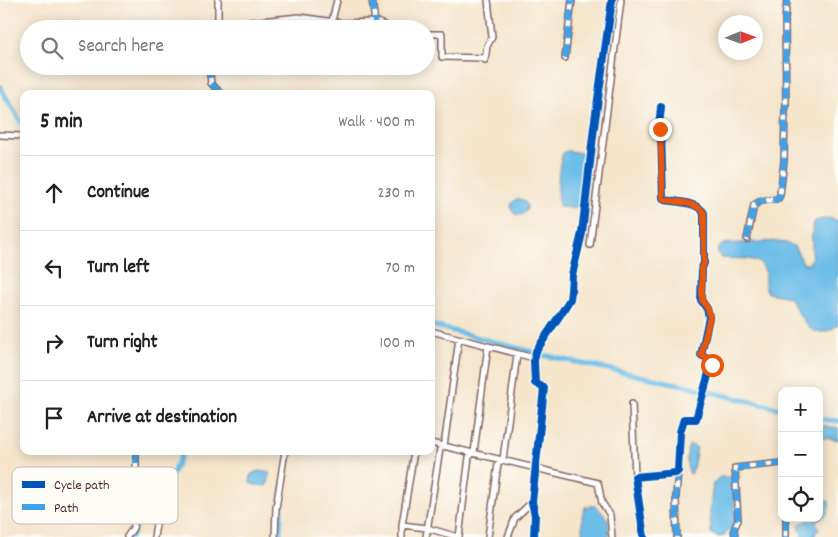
<!DOCTYPE html>
<meta charset="utf-8">
<style>
:root{--surface:#fff;--page:#f6f6f6;--text:#222;--muted:#767676;--line:#e0e0e0}
body{margin:0;font-family:Dekko,sans-serif;background:var(--page);color:var(--text)}
.controls{position:absolute;right:15px;bottom:15px;display:grid;overflow:hidden;border-radius:10px;box-shadow:0 2px 12px #0003}
.controls button{width:45px;height:45px;display:grid;place-items:center;padding:0;border:0;border-bottom:1px solid var(--line);background:var(--surface);color:var(--text);font:25px sans-serif}
.compass{position:absolute;left:718px;top:15px;width:45px;height:45px;border-radius:50%;background:var(--surface);box-shadow:0 2px 12px #0003;rotate:89deg}
.stop{position:absolute;width:15px;height:15px;margin:-11px;border:4px solid #ea580c;border-radius:50%;background:#fff}
.stop.end{background:#ea580c;border-color:#fff;box-shadow:0 1px 5px #0008}
.list{margin:0;padding:0;list-style:none}
h2{display:flex;justify-content:space-between;align-items:center;height:65px;margin:0;padding:0 20px;font-size:21px}
h2 small{font-size:16px;font-weight:400;color:var(--muted)}
.list li{display:grid;grid-template-columns:32px 1fr auto;gap:15px;align-items:center;box-sizing:border-box;height:75px;padding:0 20px;border-top:1px solid var(--line)}
.list b{display:block;font-size:19px;white-space:nowrap}
.list em{font-size:16px;font-style:normal;color:var(--muted)}
.icon{flex:none;width:28px;height:28px;fill:none;stroke:currentColor;stroke-width:2;stroke-linecap:round;stroke-linejoin:round}
.map{position:relative;flex:none;width:838px;height:537px;overflow:hidden}
.search{position:absolute;background:var(--surface);box-shadow:0 2px 12px #0003;left:20px;top:20px;width:415px;height:55px;display:flex;align-items:center;gap:12px;box-sizing:border-box;padding:0 18px;border-radius:28px;color:var(--muted);font-size:19px}
.panel{position:absolute;background:var(--surface);box-shadow:0 2px 12px #0003;left:20px;top:90px;width:415px;height:365px;border-radius:10px}
.map>svg:first-child{display:block}
</style>
<div class="map">
<svg width="838" height="537" viewBox="0 0 838 537">
<rect width="100%" height="100%" fill="#fdfcf7"/>
<filter id="ink" filterUnits="userSpaceOnUse"><feTurbulence type="fractalNoise" baseFrequency=".02" numOctaves="2"/><feDisplacementMap in="SourceGraphic" scale="10" xChannelSelector="R" yChannelSelector="G"/><feConvolveMatrix kernelMatrix="1 2 1 2 8 2 1 2 1" color-interpolation-filters="sRGB"/></filter>
<filter id="wash" filterUnits="userSpaceOnUse"><feTurbulence type="fractalNoise" baseFrequency=".0096" numOctaves="4" result="noise"/><feDisplacementMap in="SourceGraphic" scale="20" xChannelSelector="R" yChannelSelector="G"/><feGaussianBlur stdDeviation="1.12" result="paint"/><feColorMatrix in="noise" values="0 0 0 0 0 0 0 0 0 0 0 0 0 0 0 0 0 1.4 0 .05"/><feComposite in="paint" operator="in"/></filter>
<g filter="url(#wash)">
<rect width="100%" height="100%" fill="#f4e5cb"/>
<path fill="#6dbee8" stroke="#5c6e8a" d="M 568,151 L 588,154 L 583,203 L 574,208 L 560,207 C 556,199 558,160 564,152 Z
M511 207a8 8 0 1 1 16 0a8 8 0 1 1-16 0Z
M 828,218 L 838,221 L 838,325 C 809,346 803,317 789,297 L 768,293 C 764,286 765,281 765,273 C 764,254 734,260 722,258 C 718,255 717,252 718,248 L 723,244 L 780,241 L 794,246 L 804,264 L 809,264 C 816,251 808,234 815,221 Z
M 819,425 L 838,428 L 838,440 L 828,438 L 819,439 Z
M 689,445 L 694,446 L 697,448 L 692,473 L 690,474 C 686,469 686,451 689,445 Z
M 258,471 L 269,472 L 269,479 L 267,486 L 254,485 L 250,483 L 251,474 Z
M 720,477 L 733,477 L 736,523 L 723,536 L 717,537 L 711,533 L 710,510 L 713,483 Z
M 819,499 L 829,501 C 830,510 827,518 818,519 L 816,522 L 819,530 L 815,533 L 815,537 L 803,537 L 799,526 L 801,523 L 808,521 L 808,518 L 819,518 Z
M 590,506 L 596,506 L 608,519 L 609,537 L 582,537 C 583,527 580,516 585,507 Z"/>
<g fill="none" stroke-linecap="round" stroke-linejoin="round">
<path stroke="#6dbee8" stroke-width="5" d="M 0,87 L 24,127
M 431,325 L 532,352
M 538,354 L 701,389
M 706,391 L 782,409
M 819,419 L 838,421
M 131,537 L 146,504 L 163,487 L 173,473 L 183,451
M 280,537 L 282,493 L 290,451"/>
</g>
</g>
<g filter="url(#ink)">
<g fill="none" stroke-linecap="round" stroke-linejoin="round">
<defs>
<path id="minor" d="M 218,0 L 218,20 L 221,25 L 299,17 L 342,23 L 377,22 L 393,29
M 372,0 L 375,22
M 332,21 L 337,0
M 426,34 L 442,34 L 442,57 L 485,58
M 565,58 L 572,0
M 485,60 L 487,46 L 492,37 L 488,0
M 209,66 L 211,83 L 221,94
M 0,135 L 20,136
M 747,239 L 754,205 L 761,201 L 778,199 L 780,195 L 784,161 L 785,111 L 786,107 L 785,19 L 787,0
M 590,245 L 621,0
M 431,331 L 534,358
M 632,404 L 635,477
M 431,443 L 598,483 L 602,503 L 610,515 L 612,537
M 136,451 L 136,487 L 148,491 L 153,489
M 114,489 L 136,487
M 786,518 L 786,537
M 402,525 L 427,528 L 458,537
M 127,537 L 133,528 L 140,504 L 167,476
M 154,537 L 158,512 L 164,497
M 275,537 L 276,508 L 285,451
M 402,537 L 402,525 L 414,451
M 426,537 L 440,449 L 444,446 L 459,339
M 459,537 L 469,457 L 474,452 L 488,346
M 488,537 L 498,464 L 503,459 L 517,355
M 508,537 L 515,518 L 532,502
M 534,537 L 535,515 L 532,502 L 544,388 L 535,383 L 534,361 L 536,351 L 562,312 L 570,299 L 571,291 L 572,275 L 582,233 L 594,127 L 612,0
M 644,537 L 635,477 L 676,473 L 678,471 L 680,432 L 684,419 L 696,419 L 712,362 L 712,360 L 701,355 L 709,317 L 707,309 L 701,300 L 702,268 L 704,263 L 704,213 C 698,202 676,202 665,200 L 663,198 L 661,131 L 659,126 L 661,107
M 677,537 L 676,496 L 678,471
M 735,537 L 734,529 L 738,520 L 735,468 L 782,463"/>
</defs>
<use href="#minor" stroke="#866463" stroke-width="8"/>
<use href="#minor" stroke="#fff" stroke-width="5"/>
<path stroke="#40a2eb" stroke-width="6" stroke-dasharray="12 6" stroke-linecap="butt" d="M 372,0 L 375,22
M 565,58 L 572,0
M 209,66 L 211,83 L 221,94
M 747,239 L 754,205 L 761,201 L 778,199 L 780,195 L 784,161 L 785,111 L 786,107 L 785,19 L 787,0
M 136,451 L 136,487 L 148,491 L 153,489
M 114,489 L 136,487
M 786,518 L 786,537
M 677,537 L 676,496 L 678,471
M 735,537 L 734,529 L 738,520 L 735,468 L 782,463"/>
<defs>
<path id="cycleway" d="M 534,537 L 535,515 L 532,502 L 544,388 L 535,383 L 534,361 L 536,351 L 562,312 L 570,299 L 571,291 L 572,275 L 582,233 L 594,127 L 612,0
M 644,537 L 635,477 L 676,473 L 678,471 L 680,432 L 684,419 L 696,419 L 712,362 L 712,360 L 701,355 L 709,317 L 707,309 L 701,300 L 702,268 L 704,263 L 704,213 C 698,202 676,202 665,200 L 663,198 L 661,131 L 659,126 L 661,107"/>
</defs>
<use href="#cycleway" stroke="#fdfcf7" stroke-width="11"/>
<use href="#cycleway" stroke="#0057b8" stroke-width="8"/>
</g>
</g>
<g fill="none" stroke-linecap="round" stroke-linejoin="round" filter="url(#ink)">
<path stroke="#ea580c" stroke-width="6" d="M 660,129 L 663,198 L 665,200 C 676,202 698,202 704,213 L 704,263 L 702,268 L 702,300 L 708,309 L 710,317 L 701,355 L 712,360 L 712,365"/>
</g>
<rect x="12" y="467" width="166" height="57" rx="8" fill="#fdfcf7" stroke="#c7baba" stroke-width="1"/>
<rect x="22" y="481" width="23" height="7" fill="#0057b8"/>
<rect x="22" y="504" width="23" height="6" fill="#40a2eb"/>
<g font-size="14" fill="#4a1f2b">
<text x="54" y="489">Cycle path</text>
<text x="54" y="512">Path</text>
</g>
</svg>
<div class="controls">
<button>+</button>
<button>−</button>
<button><svg class="icon" aria-label="locate" viewBox="0 0 24 24"><circle cx="12" cy="12" r="6"/><path d="M12 2v4M12 18v4M2 12h4M18 12h4"/></svg></button>
</div>
<svg class="compass" viewBox="-18 -18 36 36"><path d="M0-13l5 13h-10z" fill="#e53935"/><path d="M0 13l5-13h-10z" fill="#767676"/></svg>
<div class="stop" style="left:712px;top:365px"></div>
<div class="stop end" style="left:660px;top:129px"></div>
<div class="search"><svg class="icon" aria-label="search" viewBox="0 0 24 24"><circle cx="10" cy="10" r="6"/><path d="M15 15l6 6"/></svg>Search here</div>
<section class="panel">
<h2>5 min<small>Walk · 400 m</small></h2>
<ul class="list">
<li><svg class="icon" aria-label="ahead" viewBox="0 0 24 24"><path d="M12 20V5M6 11l6-6 6 6"/></svg><div><b>Continue</b></div><em>230 m</em></li>
<li><svg class="icon" aria-label="left" viewBox="0 0 24 24"><path d="M17 20v-9H6M10 6l-5 5 5 5"/></svg><div><b>Turn left</b></div><em>70 m</em></li>
<li><svg class="icon" aria-label="right" viewBox="0 0 24 24"><path d="M7 20v-9h11M14 6l5 5-5 5"/></svg><div><b>Turn right</b></div><em>100 m</em></li>
<li><svg class="icon" aria-label="arrive" viewBox="0 0 24 24"><path d="M6 21V4h12l-3 4 3 4H6"/></svg><div><b>Arrive at destination</b></div></li>
</ul>
</section>
</div>
